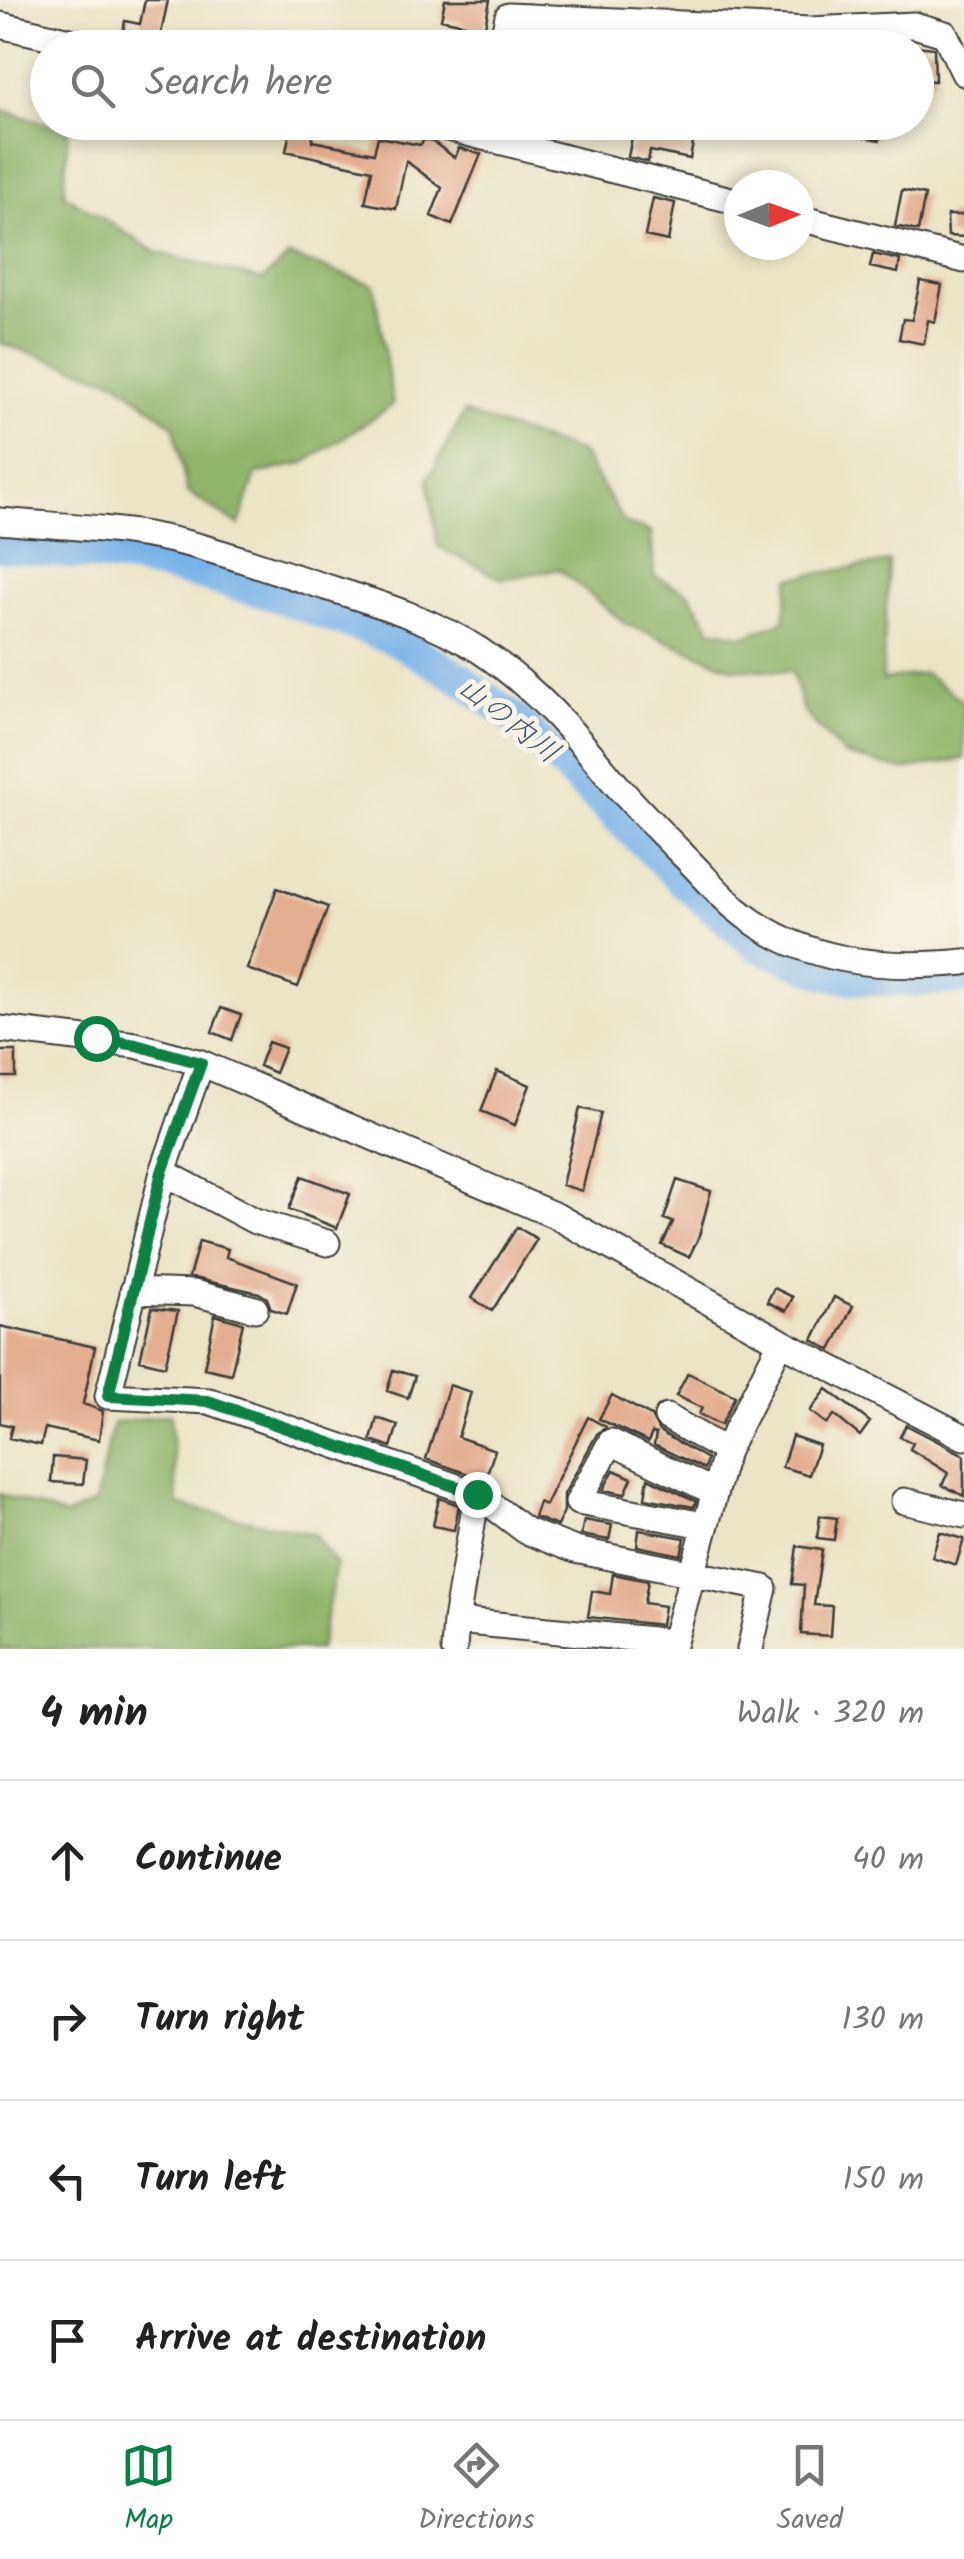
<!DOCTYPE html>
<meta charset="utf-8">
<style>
:root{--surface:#fff;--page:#f2f2f2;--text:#222;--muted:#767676;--line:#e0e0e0;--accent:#0b8043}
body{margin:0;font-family:Kalam,"Klee One",sans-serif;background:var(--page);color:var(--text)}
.compass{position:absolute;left:724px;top:170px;width:90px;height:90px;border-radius:50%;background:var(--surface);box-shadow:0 5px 15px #0003;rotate:89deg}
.stop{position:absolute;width:30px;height:30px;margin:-22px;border:8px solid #0b8043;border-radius:50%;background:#fff}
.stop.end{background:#0b8043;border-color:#fff;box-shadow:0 2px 10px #0008}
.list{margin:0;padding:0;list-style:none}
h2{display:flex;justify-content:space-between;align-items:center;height:130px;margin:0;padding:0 40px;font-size:42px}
h2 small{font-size:32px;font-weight:400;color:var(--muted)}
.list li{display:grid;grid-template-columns:65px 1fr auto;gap:30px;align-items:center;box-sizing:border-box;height:160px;padding:0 40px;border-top:2px solid var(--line)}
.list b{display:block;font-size:38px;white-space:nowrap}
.list em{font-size:32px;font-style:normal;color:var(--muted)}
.icon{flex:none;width:55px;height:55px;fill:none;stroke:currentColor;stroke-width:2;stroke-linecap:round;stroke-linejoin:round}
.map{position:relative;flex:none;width:964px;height:1649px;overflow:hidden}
.search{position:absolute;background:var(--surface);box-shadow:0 5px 15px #0003;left:30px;right:30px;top:30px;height:110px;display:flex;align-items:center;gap:25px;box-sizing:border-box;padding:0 35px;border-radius:55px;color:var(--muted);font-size:38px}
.sheet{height:770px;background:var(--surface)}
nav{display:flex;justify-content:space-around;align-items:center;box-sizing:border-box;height:140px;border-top:2px solid var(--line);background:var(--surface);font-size:28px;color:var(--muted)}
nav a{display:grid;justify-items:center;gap:5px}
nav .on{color:var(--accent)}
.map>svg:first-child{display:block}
</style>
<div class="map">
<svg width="964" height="1649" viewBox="0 0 964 1649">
<rect width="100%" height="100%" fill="#f7f3e8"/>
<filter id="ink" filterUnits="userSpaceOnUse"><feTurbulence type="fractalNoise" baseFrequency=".01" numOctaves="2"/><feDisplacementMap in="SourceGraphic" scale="20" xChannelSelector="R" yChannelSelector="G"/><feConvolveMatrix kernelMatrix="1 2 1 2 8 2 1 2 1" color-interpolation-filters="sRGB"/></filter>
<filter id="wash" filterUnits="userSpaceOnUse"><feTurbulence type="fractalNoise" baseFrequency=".0048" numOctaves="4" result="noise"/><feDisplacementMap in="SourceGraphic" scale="40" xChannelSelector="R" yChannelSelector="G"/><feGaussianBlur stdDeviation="2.25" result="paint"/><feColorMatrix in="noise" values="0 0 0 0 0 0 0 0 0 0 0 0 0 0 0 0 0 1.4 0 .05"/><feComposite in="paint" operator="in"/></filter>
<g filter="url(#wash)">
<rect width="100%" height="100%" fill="#ebe4c6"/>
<path fill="#90b469" stroke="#566842" stroke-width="2.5" d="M 0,109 L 68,131 L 64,194 L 156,252 L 263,280 L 289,256 L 374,285 L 393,405 L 304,463 L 256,474 L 239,525 L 187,492 L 174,426 L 117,381 L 0,343 Z
M 464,413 L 582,453 L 624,523 L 651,532 L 654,576 L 689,593 L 711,629 L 745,636 L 784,621 L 790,578 L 889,562 L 882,680 L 925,673 L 964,702 L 964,759 L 903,770 L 844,755 L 803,711 L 792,672 L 732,668 L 626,624 L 558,569 L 502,579 L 438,547 L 428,479 Z
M 170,1414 L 178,1505 L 314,1534 L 336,1565 L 320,1649 L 0,1649 L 0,1494 L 65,1516 L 95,1503 L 113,1423 Z"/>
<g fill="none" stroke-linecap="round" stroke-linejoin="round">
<path stroke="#77b2e8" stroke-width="32" d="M 0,546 L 130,559 L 198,574 L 273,595 L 398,641 L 461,679 L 515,719 L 688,886 L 758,946 L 822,972 L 847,978 L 906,981 L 964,979"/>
</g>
<g id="blocks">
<path fill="#e3af90" d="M 145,0 L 168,0 L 158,48 L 121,42 L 125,21 L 140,24 Z
M 445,0 L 490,0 L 481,48 L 460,48 L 464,24 L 441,19 Z
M 916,46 L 934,48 L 935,81 L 916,80 Z
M 292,122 L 316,122 L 312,141 L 374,153 L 378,137 L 420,145 L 425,139 L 432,141 L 455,158 L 459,148 L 481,154 L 452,225 L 431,216 L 442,188 L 406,161 L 396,209 L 365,203 L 372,170 L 286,151 Z
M 635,122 L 697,122 L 690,159 L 650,151 L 648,162 L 628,157 Z
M 861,122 L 883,122 L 880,140 L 858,136 Z
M 902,190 L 925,195 L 918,231 L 895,226 Z
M 653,198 L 675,203 L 668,241 L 645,236 Z
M 947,215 L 964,215 L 964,237 L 948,236 Z
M 873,254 L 900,260 L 898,273 L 870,267 Z
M 920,281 L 942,285 L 935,322 L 928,320 L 924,344 L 899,339 L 903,319 L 912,320 Z
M 277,888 L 328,907 L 298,987 L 247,969 Z
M 221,1008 L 241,1015 L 232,1040 L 212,1032 Z
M 268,1042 L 285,1048 L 275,1073 L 259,1066 Z
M 0,1051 L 16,1051 L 16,1077 L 0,1077 Z
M 497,1071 L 530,1085 L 515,1125 L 481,1111 Z
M 580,1108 L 601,1113 L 582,1191 L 562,1185 Z
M 302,1176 L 350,1194 L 337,1228 L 289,1209 Z
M 677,1180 L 711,1191 L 699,1236 L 689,1257 L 662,1245 L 673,1222 L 664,1219 Z
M 517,1227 L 537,1239 L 492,1311 L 472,1298 Z
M 199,1241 L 228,1249 L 226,1257 L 297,1283 L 287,1314 L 271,1309 L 267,1298 L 259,1293 L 189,1277 Z
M 774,1288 L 793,1297 L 786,1311 L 767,1302 Z
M 834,1297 L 853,1306 L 831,1350 L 813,1340 Z
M 152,1308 L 178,1311 L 165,1366 L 140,1360 Z
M 215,1315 L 243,1323 L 231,1374 L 204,1368 Z
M 0,1326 L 95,1347 L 83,1404 L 103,1411 L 99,1440 L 45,1428 L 41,1445 L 9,1438 L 12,1426 L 0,1423 Z
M 393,1370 L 415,1376 L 408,1398 L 387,1391 Z
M 688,1373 L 735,1396 L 721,1425 L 699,1414 L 702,1408 L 676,1396 Z
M 449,1385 L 471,1392 L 458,1437 L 495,1450 L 485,1480 L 426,1459 Z
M 827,1389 L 870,1422 L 860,1436 L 834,1415 L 827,1424 L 810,1411 Z
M 612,1395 L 651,1416 L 659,1431 L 707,1459 L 704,1469 L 654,1445 L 656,1434 L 652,1433 L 648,1442 L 599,1419 Z
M 588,1417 L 606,1427 L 597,1434 L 564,1494 L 564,1511 L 557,1526 L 534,1517 L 539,1502 L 545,1505 Z
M 377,1418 L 398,1425 L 391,1447 L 371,1440 Z
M 906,1425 L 964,1455 L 964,1496 L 942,1485 L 948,1473 L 910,1449 L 913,1443 L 900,1437 Z
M 792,1436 L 819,1445 L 809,1475 L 782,1467 Z
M 53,1457 L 86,1460 L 83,1484 L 51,1482 Z
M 614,1470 L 632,1478 L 625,1494 L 603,1490 Z
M 648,1478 L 696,1501 L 694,1507 L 645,1498 Z
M 439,1498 L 459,1505 L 454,1530 L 433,1526 Z
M 820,1516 L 837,1518 L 834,1540 L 817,1538 Z
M 584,1520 L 612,1525 L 609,1540 L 581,1535 Z
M 639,1530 L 685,1538 L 681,1555 L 637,1546 Z
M 940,1532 L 964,1539 L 956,1565 L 932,1557 Z
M 797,1546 L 822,1550 L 814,1605 L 832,1606 L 830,1636 L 801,1634 L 804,1585 L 792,1584 Z
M 613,1574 L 648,1581 L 644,1603 L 664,1606 L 661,1625 L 588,1617 L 592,1591 L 610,1594 Z"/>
</g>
</g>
<g filter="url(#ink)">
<use href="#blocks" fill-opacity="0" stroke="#3b3a36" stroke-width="2.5"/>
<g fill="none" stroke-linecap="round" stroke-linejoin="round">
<defs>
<path id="minor" d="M 0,25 L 100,48
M 501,48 L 508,16 L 810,30 L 914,25 L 945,34 L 964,73
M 424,122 L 739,202
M 799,218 L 964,260
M 0,521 C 53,526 106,527 158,537 C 209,547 255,564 304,580 C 365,600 424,615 479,650 C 534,686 573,732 614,782 C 637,809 662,834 687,859 C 703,875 718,893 735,908 C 800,963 883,970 964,962
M 0,1029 L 136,1045 L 201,1063 L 556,1216 L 781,1342 L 964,1437
M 201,1063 L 163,1172 L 108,1396 L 209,1401 L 477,1494 L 526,1531 L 575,1550 L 764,1588 L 750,1649
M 163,1172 L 255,1221 L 327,1243
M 133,1291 L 194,1293 L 255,1309
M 667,1417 L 726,1451
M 904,1501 L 964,1515
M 704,1525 L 578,1502 L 611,1442 L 714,1492
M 456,1621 L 673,1642
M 454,1649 L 456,1621 L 477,1494
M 672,1649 L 726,1451 L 781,1342"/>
</defs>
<use href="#minor" stroke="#3b3a36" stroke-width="29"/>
<use href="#minor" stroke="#fff" stroke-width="25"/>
</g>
</g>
<g fill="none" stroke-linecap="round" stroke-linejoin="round" filter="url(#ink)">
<path stroke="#0b8043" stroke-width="12" d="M 96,1038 L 136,1045 L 201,1063 L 162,1172 L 108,1396 L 208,1401 L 477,1494"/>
</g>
<g text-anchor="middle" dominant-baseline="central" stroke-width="10" stroke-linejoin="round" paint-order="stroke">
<g font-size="30" font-style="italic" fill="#40586e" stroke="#f7f3e8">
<text transform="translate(508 721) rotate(38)">山の内川</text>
</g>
</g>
</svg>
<svg class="compass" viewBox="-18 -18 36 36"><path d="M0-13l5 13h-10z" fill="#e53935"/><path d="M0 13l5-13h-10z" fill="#767676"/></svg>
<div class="stop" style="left:96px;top:1038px"></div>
<div class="stop end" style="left:477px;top:1494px"></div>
<div class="search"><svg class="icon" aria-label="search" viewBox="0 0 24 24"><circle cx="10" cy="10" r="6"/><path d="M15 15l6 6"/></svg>Search here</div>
</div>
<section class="sheet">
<h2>4 min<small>Walk · 320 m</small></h2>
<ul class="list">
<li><svg class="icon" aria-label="ahead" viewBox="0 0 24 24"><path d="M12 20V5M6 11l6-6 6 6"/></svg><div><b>Continue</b></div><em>40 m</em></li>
<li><svg class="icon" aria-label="right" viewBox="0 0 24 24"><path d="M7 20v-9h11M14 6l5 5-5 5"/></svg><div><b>Turn right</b></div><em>130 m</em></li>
<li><svg class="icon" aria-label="left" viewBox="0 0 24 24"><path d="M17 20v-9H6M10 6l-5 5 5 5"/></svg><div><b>Turn left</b></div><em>150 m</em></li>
<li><svg class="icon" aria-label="arrive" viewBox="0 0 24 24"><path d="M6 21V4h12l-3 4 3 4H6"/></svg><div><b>Arrive at destination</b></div></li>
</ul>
</section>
<nav>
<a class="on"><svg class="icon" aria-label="map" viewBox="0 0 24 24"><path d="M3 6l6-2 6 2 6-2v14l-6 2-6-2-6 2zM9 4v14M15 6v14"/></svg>Map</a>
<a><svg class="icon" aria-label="directions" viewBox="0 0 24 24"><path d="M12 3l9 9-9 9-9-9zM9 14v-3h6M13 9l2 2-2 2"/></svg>Directions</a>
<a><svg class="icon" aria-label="saved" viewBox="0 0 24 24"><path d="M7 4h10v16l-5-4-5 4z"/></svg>Saved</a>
</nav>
